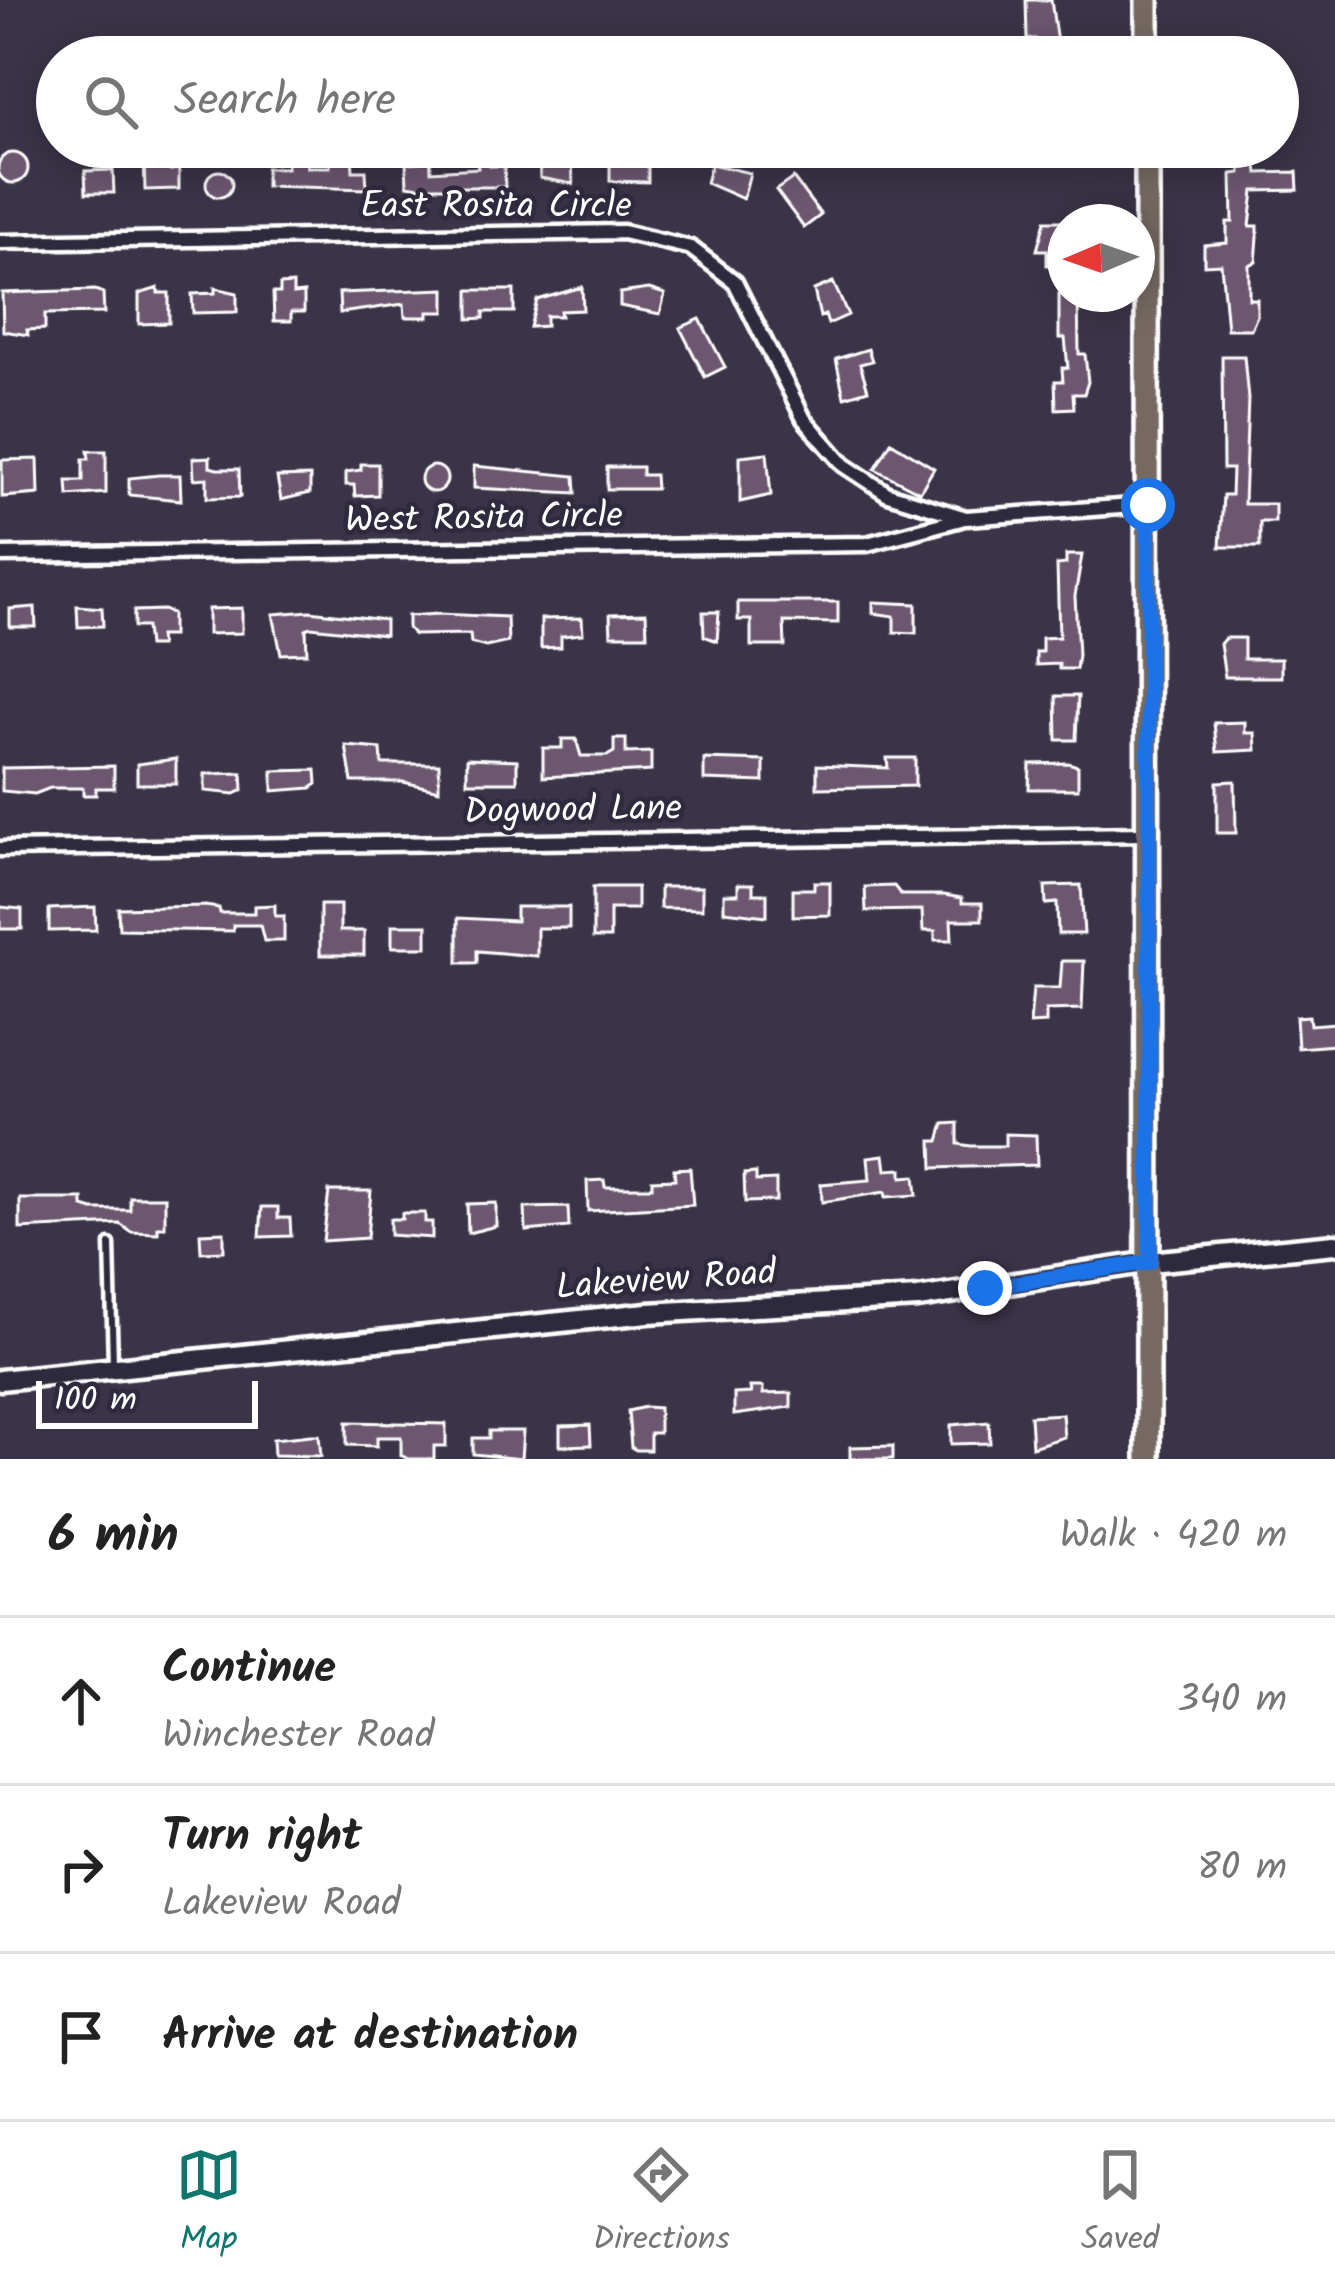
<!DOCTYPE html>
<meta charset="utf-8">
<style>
:root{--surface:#fff;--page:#f2f2f2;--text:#222;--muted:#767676;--line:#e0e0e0;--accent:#0f766e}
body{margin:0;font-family:Kalam,sans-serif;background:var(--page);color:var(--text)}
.compass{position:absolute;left:1047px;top:204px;width:108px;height:108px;border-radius:50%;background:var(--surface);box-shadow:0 6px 30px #0003;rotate:268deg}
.scale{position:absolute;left:36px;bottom:30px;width:222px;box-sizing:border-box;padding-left:12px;border:6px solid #fff;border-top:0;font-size:33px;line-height:42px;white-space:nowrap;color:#fff;-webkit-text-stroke:9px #2f2a3d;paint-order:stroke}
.stop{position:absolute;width:36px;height:36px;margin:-27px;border:9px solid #1a73e8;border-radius:50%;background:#fff}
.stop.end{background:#1a73e8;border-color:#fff;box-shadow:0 3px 12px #0008}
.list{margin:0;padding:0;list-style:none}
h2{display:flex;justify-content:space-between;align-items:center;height:156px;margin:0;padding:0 48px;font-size:51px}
h2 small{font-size:39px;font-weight:400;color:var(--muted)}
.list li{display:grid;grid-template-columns:78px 1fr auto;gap:36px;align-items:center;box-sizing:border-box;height:168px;padding:0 48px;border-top:3px solid var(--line)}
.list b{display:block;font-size:45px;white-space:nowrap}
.list p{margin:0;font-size:39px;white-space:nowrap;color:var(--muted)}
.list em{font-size:39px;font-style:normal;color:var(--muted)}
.icon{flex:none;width:66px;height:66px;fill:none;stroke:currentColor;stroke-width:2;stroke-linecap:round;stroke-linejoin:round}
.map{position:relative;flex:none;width:1335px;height:1459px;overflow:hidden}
.search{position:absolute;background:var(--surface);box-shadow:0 6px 30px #0003;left:36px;right:36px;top:36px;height:132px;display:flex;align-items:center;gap:30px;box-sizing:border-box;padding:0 42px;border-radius:66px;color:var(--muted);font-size:45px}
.sheet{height:660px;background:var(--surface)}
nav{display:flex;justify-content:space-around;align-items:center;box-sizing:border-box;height:168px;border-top:3px solid var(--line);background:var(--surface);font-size:33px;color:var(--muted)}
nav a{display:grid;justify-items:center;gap:6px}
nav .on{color:var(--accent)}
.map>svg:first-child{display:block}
</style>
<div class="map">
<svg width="1335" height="1459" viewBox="0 0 1335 1459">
<rect width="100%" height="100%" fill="#3b3347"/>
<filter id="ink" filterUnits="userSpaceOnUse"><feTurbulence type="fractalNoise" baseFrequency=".00833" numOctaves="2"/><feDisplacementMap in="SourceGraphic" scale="24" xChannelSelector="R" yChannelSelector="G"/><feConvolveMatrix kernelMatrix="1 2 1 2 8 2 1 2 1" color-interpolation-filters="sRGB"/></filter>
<g filter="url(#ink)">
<path fill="#6c576f" stroke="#fff" stroke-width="3" d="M 1026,0 L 1051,0 L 1059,57 L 1035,55 L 1035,39 L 1027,39 Z
M 1240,150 L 1255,150 L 1258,173 L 1297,172 L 1298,190 L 1254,191 L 1250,226 L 1258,226 L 1258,237 L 1256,262 L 1249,265 L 1249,299 L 1257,299 L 1257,316 L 1251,329 L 1227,329 L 1221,264 L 1204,265 L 1204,245 L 1227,243 L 1227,222 L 1233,222 L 1232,174 L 1241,173 Z
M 419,152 L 430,152 L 431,171 L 478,168 L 477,158 L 490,158 L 490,166 L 504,166 L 505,187 L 431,187 L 431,194 L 421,194 L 420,187 L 407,185 L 406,163 L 419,162 Z
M-2 168a15 15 0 1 1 30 0a15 15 0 1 1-30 0Z
M 287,155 L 307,155 L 307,167 L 330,167 L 331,156 L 352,155 L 353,171 L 366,171 L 367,189 L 266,186 L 266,168 L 287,168 Z
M 169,157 L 170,170 L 179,169 L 179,189 L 145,190 L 144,158 Z
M 539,158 L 572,159 L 573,184 L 540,178 Z
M 648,158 L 648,182 L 610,181 L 610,159 Z
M 711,164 L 750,173 L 743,199 L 706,183 Z
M 113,170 L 114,193 L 86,193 L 85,171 Z
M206 184a13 13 0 1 1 26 0a13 13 0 1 1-26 0Z
M 793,178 L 821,215 L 804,228 L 776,190 Z
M 1045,221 L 1065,221 L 1065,265 L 1047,265 L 1047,250 L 1037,250 Z
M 833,282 L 848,315 L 828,324 L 825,315 L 820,317 L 814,290 Z
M 293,284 L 293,294 L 304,293 L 304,312 L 291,312 L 291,321 L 274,321 L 273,293 L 280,293 L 280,285 Z
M 582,287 L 583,310 L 560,311 L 561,316 L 546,316 L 546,326 L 530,327 L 537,300 Z
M 158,288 L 158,293 L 169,293 L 169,323 L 139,324 L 139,294 Z
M 215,288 L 237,293 L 237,312 L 193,313 L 192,294 L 215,293 Z
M 445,289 L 445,312 L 428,312 L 428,317 L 405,317 L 404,304 L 340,313 L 339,293 Z
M 649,289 L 665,294 L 660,314 L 620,306 L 620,293 Z
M 95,290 L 103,293 L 104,313 L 45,314 L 45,329 L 27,330 L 28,335 L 3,331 L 2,293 Z
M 469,290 L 514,290 L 514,312 L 484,312 L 484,318 L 469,319 Z
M 1059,294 L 1078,294 L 1079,354 L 1085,354 L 1088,382 L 1084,394 L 1073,394 L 1074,408 L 1056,409 L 1055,381 L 1063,381 L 1062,368 L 1068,368 L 1065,338 L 1059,338 Z
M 700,319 L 725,367 L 705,377 L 680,328 Z
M 868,349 L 872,361 L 860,364 L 868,390 L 844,397 L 836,359 Z
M 1222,356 L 1244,356 L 1248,399 L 1244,504 L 1275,504 L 1275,522 L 1260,522 L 1260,547 L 1220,547 L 1223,495 L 1231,495 L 1232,469 L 1223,469 Z
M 891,442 L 934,468 L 920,492 L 875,469 Z
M 88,451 L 106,451 L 106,493 L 68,496 L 67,481 L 83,481 L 83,459 L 89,459 Z
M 767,453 L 771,495 L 740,502 L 740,456 Z
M 210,457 L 210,467 L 217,469 L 239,469 L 240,497 L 207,498 L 207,478 L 194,479 L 193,458 Z
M 38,459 L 39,494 L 2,497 L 2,460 Z
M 361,464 L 378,464 L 378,495 L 355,496 L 354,485 L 346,485 L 346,472 L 361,470 Z
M421 479a13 13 0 1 1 26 0a13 13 0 1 1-26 0Z
M 474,466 L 575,476 L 576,493 L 474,488 Z
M 607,467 L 642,467 L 642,475 L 655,475 L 656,489 L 607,489 Z
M 159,475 L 180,475 L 181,500 L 129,495 L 129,478 Z
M 310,476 L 310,493 L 281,500 L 277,477 Z
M 1066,555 L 1082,555 L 1075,596 L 1078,655 L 1076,669 L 1059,669 L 1059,664 L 1036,665 L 1036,652 L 1042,652 L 1042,638 L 1059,637 L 1057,565 L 1066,564 Z
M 738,602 L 838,602 L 838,623 L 784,622 L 785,646 L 751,646 L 751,620 L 738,620 Z
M 873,602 L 916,604 L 916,633 L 894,632 L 894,616 L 873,613 Z
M 77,606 L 102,608 L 103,626 L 78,627 Z
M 35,607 L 36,627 L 10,627 L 10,609 Z
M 242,608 L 242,633 L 208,634 L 208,609 Z
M 163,610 L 172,613 L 172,636 L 159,636 L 160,646 L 148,646 L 146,627 L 134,627 L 134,611 Z
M 310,611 L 385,620 L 385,635 L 311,627 L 306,629 L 307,653 L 281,654 L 273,614 Z
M 703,612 L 719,612 L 717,641 L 704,636 Z
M 646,613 L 647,635 L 611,635 L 610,614 Z
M 438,614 L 507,617 L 508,642 L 486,647 L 471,643 L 470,634 L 414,635 L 408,628 L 408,616 Z
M 582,618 L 583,634 L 561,636 L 561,647 L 541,648 L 541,619 Z
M 1225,638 L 1244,638 L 1244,659 L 1281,659 L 1281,677 L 1225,677 L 1220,644 Z
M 1056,696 L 1078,696 L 1076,740 L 1057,740 Z
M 1245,722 L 1245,733 L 1255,733 L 1256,750 L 1217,752 L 1214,723 Z
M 562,739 L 576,739 L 581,756 L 607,756 L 614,752 L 614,739 L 626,739 L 626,753 L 651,752 L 651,771 L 543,777 L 543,748 L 562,748 Z
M 346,746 L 381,749 L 382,764 L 439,764 L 439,790 L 403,782 L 352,782 Z
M 467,758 L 517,760 L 517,782 L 467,782 Z
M 887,758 L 915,758 L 915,786 L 817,788 L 817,765 L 888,768 Z
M 176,759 L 176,784 L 137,784 L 137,764 Z
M 704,759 L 764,761 L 764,782 L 704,780 Z
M 1068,763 L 1078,766 L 1078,789 L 1029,789 L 1030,764 Z
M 114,766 L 114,788 L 96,788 L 96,795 L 83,795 L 83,788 L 50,788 L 35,794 L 2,791 L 2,768 Z
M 316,770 L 317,784 L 311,788 L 273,791 L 273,771 Z
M 242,773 L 243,790 L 235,794 L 205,791 L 205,774 Z
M 1235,781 L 1236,833 L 1217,833 L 1217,782 Z
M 814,882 L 830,882 L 830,915 L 793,916 L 793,889 L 814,889 Z
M 738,884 L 753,884 L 753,894 L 767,894 L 767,916 L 724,911 L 724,894 L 738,894 Z
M 1081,885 L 1084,934 L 1058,934 L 1057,903 L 1046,904 L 1045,886 Z
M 894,886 L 901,895 L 944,895 L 962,898 L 962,903 L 982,903 L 982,920 L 951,920 L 952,940 L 935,940 L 935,931 L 923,931 L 922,910 L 866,911 L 865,887 Z
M 593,887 L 637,887 L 637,909 L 610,909 L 610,938 L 593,938 Z
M 660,887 L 702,887 L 702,909 L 660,908 Z
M 275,905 L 275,916 L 284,916 L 284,941 L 264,941 L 260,925 L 233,925 L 233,931 L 119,929 L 118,908 L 205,906 L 219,908 L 220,913 L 254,913 L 254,906 Z
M 320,905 L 340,905 L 340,931 L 364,931 L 364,955 L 320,955 Z
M 0,907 L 22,909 L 22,929 L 0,929 Z
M 95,907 L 96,930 L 49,931 L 49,909 Z
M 516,907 L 569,907 L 569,928 L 537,928 L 537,956 L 477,951 L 477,963 L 458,963 L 458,918 L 516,921 Z
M 392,925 L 427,925 L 427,947 L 392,947 Z
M 1062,961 L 1084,961 L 1082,1009 L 1046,1010 L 1046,1023 L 1030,1024 L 1033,988 L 1060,988 Z
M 1309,1016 L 1310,1025 L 1335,1023 L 1335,1045 L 1298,1048 L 1296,1017 Z
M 958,1123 L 958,1144 L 971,1146 L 1005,1146 L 1005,1134 L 1036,1135 L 1037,1165 L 933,1168 L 932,1141 L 939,1141 L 944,1124 Z
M 884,1155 L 886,1170 L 902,1169 L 902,1177 L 915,1176 L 917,1195 L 886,1197 L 885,1192 L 822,1202 L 821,1184 L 870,1180 L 868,1157 Z
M 690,1168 L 693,1205 L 588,1211 L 587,1181 L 604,1180 L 605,1187 L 652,1187 L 652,1180 L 675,1179 L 674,1169 Z
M 756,1173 L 756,1181 L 776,1180 L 776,1201 L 745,1202 L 744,1174 Z
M 329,1191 L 371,1191 L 367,1238 L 323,1241 Z
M 130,1197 L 165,1197 L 165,1227 L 158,1227 L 158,1233 L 131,1232 L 120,1224 L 20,1229 L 20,1199 L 83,1199 L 83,1207 L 93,1210 L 130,1210 Z
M 496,1203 L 496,1226 L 468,1233 L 467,1204 Z
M 262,1207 L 278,1207 L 278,1218 L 290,1218 L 291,1236 L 260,1237 Z
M 568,1207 L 569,1227 L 526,1231 L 525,1208 Z
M 402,1213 L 425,1213 L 425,1222 L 432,1222 L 432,1238 L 390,1235 L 390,1219 L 402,1219 Z
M 224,1232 L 224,1251 L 201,1252 L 200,1233 Z
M 750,1387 L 763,1387 L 763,1394 L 791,1393 L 791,1407 L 734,1415 L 734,1394 L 751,1393 Z
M 645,1407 L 659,1408 L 659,1433 L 650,1433 L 650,1450 L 636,1450 L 631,1447 L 628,1411 Z
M 1062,1414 L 1064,1437 L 1032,1447 L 1030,1416 Z
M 347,1422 L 446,1424 L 446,1446 L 434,1446 L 434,1459 L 408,1459 L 401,1455 L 401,1437 L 377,1437 L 377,1446 L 347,1445 Z
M 989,1422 L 990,1443 L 951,1444 L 951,1425 Z
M 590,1425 L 591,1445 L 560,1446 L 560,1426 Z
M 489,1431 L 523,1431 L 521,1459 L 473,1454 L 473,1438 L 489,1438 Z
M 311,1435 L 319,1435 L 321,1456 L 274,1455 L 273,1439 Z
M 893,1446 L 893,1459 L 850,1459 L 850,1447 Z"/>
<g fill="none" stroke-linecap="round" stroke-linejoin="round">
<defs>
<path id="lane" d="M 110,1244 L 113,1364"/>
<path id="street" d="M 0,242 L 623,232 L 691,248 L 735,282 L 804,419 L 844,465 L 888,494 L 966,518 L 1148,505
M 0,555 L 867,544 L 961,519
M 0,849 L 1147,834"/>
<path id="secondary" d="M 0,1380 L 648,1313 L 918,1298 L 1150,1262 L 1335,1244"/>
<path id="primary" d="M 1147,0 L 1147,57
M 1147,147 L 1148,1459"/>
</defs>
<use href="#lane" stroke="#fff" stroke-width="15"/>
<use href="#street" stroke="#fff" stroke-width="21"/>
<use href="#secondary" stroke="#fff" stroke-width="27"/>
<use href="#primary" stroke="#fff" stroke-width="30"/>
<use href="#lane" stroke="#2f2a3d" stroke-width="6"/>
<use href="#street" stroke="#2f2a3d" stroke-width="12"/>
<use href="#secondary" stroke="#2f2a3d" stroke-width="18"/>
<use href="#primary" stroke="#766964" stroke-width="21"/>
</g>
</g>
<g fill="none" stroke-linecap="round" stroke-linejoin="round" filter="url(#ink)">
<path stroke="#1a73e8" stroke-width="15" d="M 985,1288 L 1150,1262 L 1148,505"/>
</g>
<g text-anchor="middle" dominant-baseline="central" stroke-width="9" stroke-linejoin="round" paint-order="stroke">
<g font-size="36" fill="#fff" stroke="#2f2a3d">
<text x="496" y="207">East Rosita Circle</text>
<text transform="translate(484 519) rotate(-1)">West Rosita Circle</text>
<text transform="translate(573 811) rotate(-1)">Dogwood Lane</text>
<text transform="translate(666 1281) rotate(-4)">Lakeview Road</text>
</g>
</g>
</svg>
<svg class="compass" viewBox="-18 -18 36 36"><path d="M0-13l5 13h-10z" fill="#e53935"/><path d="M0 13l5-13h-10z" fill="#767676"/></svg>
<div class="scale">100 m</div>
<div class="stop" style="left:1148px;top:505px"></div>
<div class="stop end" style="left:985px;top:1288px"></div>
<div class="search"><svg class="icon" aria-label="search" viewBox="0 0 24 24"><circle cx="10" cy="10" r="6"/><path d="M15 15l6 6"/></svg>Search here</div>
</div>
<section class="sheet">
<h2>6 min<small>Walk · 420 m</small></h2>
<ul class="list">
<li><svg class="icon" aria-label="ahead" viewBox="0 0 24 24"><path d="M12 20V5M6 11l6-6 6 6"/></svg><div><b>Continue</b><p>Winchester Road</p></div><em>340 m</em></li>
<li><svg class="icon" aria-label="right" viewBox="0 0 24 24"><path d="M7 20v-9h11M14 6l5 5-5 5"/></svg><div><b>Turn right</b><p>Lakeview Road</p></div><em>80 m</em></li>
<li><svg class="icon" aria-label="arrive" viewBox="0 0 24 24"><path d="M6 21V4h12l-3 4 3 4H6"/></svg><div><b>Arrive at destination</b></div></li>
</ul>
</section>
<nav>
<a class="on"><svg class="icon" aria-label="map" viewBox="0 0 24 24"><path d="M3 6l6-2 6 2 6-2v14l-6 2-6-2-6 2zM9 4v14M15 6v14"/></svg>Map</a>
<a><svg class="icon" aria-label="directions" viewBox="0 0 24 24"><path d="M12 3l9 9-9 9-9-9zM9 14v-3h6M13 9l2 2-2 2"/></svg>Directions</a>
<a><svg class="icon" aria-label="saved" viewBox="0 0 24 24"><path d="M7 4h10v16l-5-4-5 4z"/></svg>Saved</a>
</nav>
